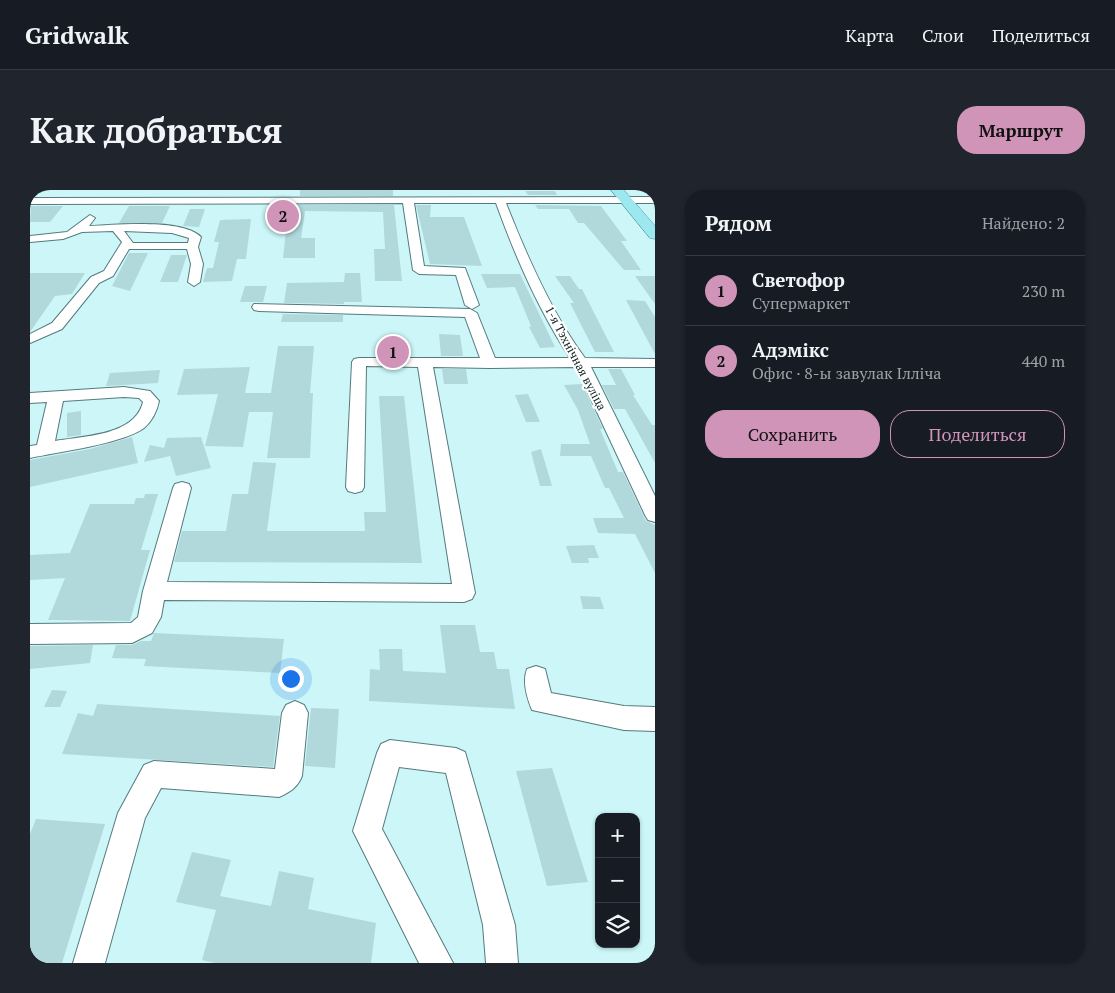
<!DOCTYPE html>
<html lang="ru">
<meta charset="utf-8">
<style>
:root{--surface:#171b24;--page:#20242c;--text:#f1f3f6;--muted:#9ea1a6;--line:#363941;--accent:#cf94b8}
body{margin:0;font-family:"PT Serif",serif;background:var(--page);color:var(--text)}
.controls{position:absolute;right:15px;bottom:15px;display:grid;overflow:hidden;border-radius:10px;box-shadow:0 1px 4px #0004}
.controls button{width:45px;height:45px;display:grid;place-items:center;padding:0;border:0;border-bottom:1px solid var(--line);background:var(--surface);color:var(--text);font:25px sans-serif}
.you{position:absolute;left:260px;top:488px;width:18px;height:18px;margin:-12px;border:4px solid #fff;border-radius:50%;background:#1a73e8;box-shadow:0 0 0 8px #1a73e833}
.badge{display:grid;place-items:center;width:32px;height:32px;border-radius:50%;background:var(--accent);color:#111;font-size:16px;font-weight:700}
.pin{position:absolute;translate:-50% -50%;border:2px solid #fff;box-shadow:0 1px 5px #0006}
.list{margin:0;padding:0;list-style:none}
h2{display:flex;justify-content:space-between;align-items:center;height:65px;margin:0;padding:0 20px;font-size:21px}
h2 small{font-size:16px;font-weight:400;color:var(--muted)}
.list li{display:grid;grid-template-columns:32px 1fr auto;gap:15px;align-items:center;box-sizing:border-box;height:70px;padding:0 20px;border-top:1px solid var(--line)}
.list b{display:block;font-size:19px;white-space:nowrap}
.list p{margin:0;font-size:16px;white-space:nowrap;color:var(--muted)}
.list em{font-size:16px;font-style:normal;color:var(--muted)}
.actions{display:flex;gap:10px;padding:15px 20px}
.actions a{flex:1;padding:11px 0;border:1px solid var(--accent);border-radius:20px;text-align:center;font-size:18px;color:var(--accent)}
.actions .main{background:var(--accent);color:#111}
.icon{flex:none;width:28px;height:28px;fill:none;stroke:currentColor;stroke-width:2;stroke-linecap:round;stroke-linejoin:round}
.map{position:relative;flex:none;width:625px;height:773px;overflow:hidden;border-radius:20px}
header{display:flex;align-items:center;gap:30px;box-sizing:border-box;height:70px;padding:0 25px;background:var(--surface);border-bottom:1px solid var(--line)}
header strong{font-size:24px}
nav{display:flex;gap:28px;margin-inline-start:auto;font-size:18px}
.intro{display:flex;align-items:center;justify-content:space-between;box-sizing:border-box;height:120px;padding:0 30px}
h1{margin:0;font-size:35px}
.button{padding:12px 22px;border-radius:20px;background:var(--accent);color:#111;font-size:18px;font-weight:700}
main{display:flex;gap:30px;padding:0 30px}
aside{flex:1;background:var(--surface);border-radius:20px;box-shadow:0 1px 4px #0004}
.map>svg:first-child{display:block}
</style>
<header>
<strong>Gridwalk</strong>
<nav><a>Карта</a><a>Слои</a><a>Поделиться</a></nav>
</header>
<div class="intro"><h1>Как добраться</h1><a class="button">Маршрут</a></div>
<main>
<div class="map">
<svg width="625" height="773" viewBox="0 0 625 773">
<rect width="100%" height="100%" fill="#ccf6f8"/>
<path fill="#b1d9dc" d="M 270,0 L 363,0 L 363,6 L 270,6 Z
M 495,1 L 525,1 L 527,5 L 555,5 L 498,5 Z
M 245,15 L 364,15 L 372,91 L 345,91 L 344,59 L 355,59 L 353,22 L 275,21 L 271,48 L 285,48 L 285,68 L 253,68 L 257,32 L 240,32 Z
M 386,15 L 401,15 L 400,27 L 434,27 L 452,76 L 400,74 Z
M 505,15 L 571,16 L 597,51 L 591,51 L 611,80 L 594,80 L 554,33 L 548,33 L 539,19 L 508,19 Z
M 1,16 L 33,16 L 20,32 L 0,32 Z
M 99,16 L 140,16 L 132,33 L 89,33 Z
M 160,19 L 175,19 L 169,37 L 153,36 Z
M 221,29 L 216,69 L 207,69 L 202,91 L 173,92 L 177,78 L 183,78 L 189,52 L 184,52 L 190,30 Z
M 99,63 L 118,63 L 100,101 L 82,96 Z
M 141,65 L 157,65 L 148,92 L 130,92 Z
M 0,83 L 55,83 L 42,104 L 25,106 L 0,142 Z
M 315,83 L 330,83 L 332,112 L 314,112 L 314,114 L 254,113 L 257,93 L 314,92 Z
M 451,84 L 490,84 L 525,157 L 510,158 L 499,137 L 501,136 L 485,97 L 457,98 Z
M 525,86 L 540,86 L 549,99 L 552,99 L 584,162 L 565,162 L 540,113 L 544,113 Z
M 605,86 L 625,86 L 625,114 Z
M 215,96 L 237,96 L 233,112 L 210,112 Z
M 596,110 L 615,111 L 625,127 L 625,164 Z
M 253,124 L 313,125 L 313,132 L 251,132 Z
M 409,144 L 430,145 L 433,166 L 411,166 Z
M 248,156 L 284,156 L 280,203 L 283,203 L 280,268 L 237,268 L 243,222 L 219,222 L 213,257 L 175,256 L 188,204 L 147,205 L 154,179 L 220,177 L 215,203 L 241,203 Z
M 412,179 L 436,179 L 438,194 L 414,194 Z
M 578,179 L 591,179 L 605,205 L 603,205 L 622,235 L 625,235 L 625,273 L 595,219 L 584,219 L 572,195 L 586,195 Z
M 130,180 L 128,193 L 76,196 L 80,183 Z
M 552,194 L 573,239 L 570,239 L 588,282 L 593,282 L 616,331 L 625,335 L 625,383 L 605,344 L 568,343 L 563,328 L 594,328 L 579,298 L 575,298 L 561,266 L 530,266 L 531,254 L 560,254 L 548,220 L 534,195 Z
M 498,204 L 510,232 L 496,232 L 485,205 Z
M 349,206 L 374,206 L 392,373 L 144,372 L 152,341 L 196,341 L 202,304 L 218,304 L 223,272 L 246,273 L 237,341 L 335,341 L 334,322 L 356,322 Z
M 51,221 L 51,245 L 37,247 L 37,223 Z
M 102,247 L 108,273 L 0,297 L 0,270 L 60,259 Z
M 171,247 L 181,278 L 146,286 L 140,266 L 114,272 L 120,255 L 134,258 L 137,248 Z
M 511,259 L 522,296 L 510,296 L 501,262 Z
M 115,304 L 128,304 L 111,360 L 120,360 L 100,431 L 18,430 L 35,388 L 0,390 L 0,365 L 40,363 L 60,314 L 104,314 L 106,308 L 114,308 Z
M 564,355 L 569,368 L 558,368 L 559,373 L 542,373 L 536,356 Z
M 550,406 L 570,407 L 574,419 L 553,419 Z
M 410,435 L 445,435 L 450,462 L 464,462 L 467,479 L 479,479 L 485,519 L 339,511 L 340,479 L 350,480 L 349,459 L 372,459 L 373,481 L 416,483 Z
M 124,443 L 254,449 L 250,483 L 114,476 L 116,469 L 82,468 L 86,455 L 102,455 L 111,451 L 121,451 Z
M 63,455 L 60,473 L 0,479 L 0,456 Z
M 22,500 L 37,501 L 30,517 L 14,517 Z
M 67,514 L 250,526 L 243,577 L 32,564 L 48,523 L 63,526 Z
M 281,518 L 309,519 L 305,578 L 275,576 Z
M 522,578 L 558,692 L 517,696 L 486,581 Z
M 6,629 L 75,634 L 32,773 L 0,773 L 0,644 Z
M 162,662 L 201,670 L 190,706 L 241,716 L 249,681 L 284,688 L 278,719 L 346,733 L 341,773 L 185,773 L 172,770 L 186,720 L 146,712 Z"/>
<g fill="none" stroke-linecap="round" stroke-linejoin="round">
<defs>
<path id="minor" d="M 625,7 L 625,13 L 476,13 C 495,62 524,127 555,168 L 625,169 L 625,177 L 561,177 L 625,306 L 625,332 L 618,330 L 615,325 L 546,177 L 460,178 L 403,177 L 445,403 L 442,409 L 434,412 L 134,410 L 131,427 L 122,443 L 102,453 L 0,454 L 0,434 L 101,433 L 108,427 L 113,401 L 143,298 L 145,294 L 152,292 L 159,294 L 161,298 L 137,392 L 422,394 L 388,177 L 336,176 L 334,297 L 332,301 L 325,303 L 318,301 L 316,297 L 322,172 L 324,169 L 329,168 L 450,168 L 435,127 L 229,121 L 224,120 L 222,117 L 224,114 L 440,119 L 447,123 L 465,168 L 540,168 C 509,121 485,66 466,13 L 384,13 L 394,76 L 435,78 L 449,115 L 442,119 L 435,115 L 426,85 L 389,84 L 383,80 L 373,13 L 0,14 L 0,8 Z
M 60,25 L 65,28 L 59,36 C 84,35 153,28 171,47 L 168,57 L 173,74 L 170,92 L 164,96 L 158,92 L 161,74 L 157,59 L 99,59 L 83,86 L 69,93 L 32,139 L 0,153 L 0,144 L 22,133 L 61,87 L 74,81 L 92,52 L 83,41 L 52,42 L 33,49 L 0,52 L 0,46 L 37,42 ZM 94,41 L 142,43 L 159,48 L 158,53 L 103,53 Z
M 94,197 L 120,201 L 129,211 C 127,221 122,231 114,238 C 92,254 28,262 0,268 L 0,256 L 7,255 L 17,212 L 0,213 L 0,203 ZM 94,207 L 109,208 L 113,212 C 105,246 53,246 25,251 L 33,211 Z
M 506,476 L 515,479 L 521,503 L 594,516 L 625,517 L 625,541 L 594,540 L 502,520 C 497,508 492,492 497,479 Z
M 265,511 L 274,515 L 278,523 L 272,586 C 267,598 260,602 249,607 L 131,598 L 115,628 L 75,773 L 43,773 L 88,623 L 114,575 L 124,571 L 245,579 L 252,523 L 256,515 Z
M 360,550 L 426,558 L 435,562 L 485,735 L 488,773 L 456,773 L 453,735 L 416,583 L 369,577 L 352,639 L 423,773 L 389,773 L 323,641 L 347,563 L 351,554 Z"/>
<path id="major" d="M 581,0 L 594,0 L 625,36 L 625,49 L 620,48 Z"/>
</defs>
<use href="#minor" stroke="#547a7d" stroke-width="2"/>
<use href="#major" stroke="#40989e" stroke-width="1"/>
<use href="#minor" fill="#fff" fill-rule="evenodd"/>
<use href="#major" fill="#9ce8ee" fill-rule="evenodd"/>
</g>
<g text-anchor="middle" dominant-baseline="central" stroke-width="4.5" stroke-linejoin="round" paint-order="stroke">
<g font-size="12" fill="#102021" stroke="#fff">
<text transform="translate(546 168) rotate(62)">1-я Тэхнічная вуліца</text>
</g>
</g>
</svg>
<div class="controls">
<button>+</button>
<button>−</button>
<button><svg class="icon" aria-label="layers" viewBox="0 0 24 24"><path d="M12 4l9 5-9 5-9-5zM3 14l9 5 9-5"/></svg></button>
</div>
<div class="you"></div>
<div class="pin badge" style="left:363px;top:162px">1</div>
<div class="pin badge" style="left:253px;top:26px">2</div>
</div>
<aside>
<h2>Рядом<small>Найдено: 2</small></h2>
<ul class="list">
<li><span class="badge">1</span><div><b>Светофор</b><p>Супермаркет</p></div><em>230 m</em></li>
<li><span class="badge">2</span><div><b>Адэмікс</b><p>Офис · 8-ы завулак Ілліча</p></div><em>440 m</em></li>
</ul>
<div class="actions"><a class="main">Сохранить</a><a>Поделиться</a></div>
</aside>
</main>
